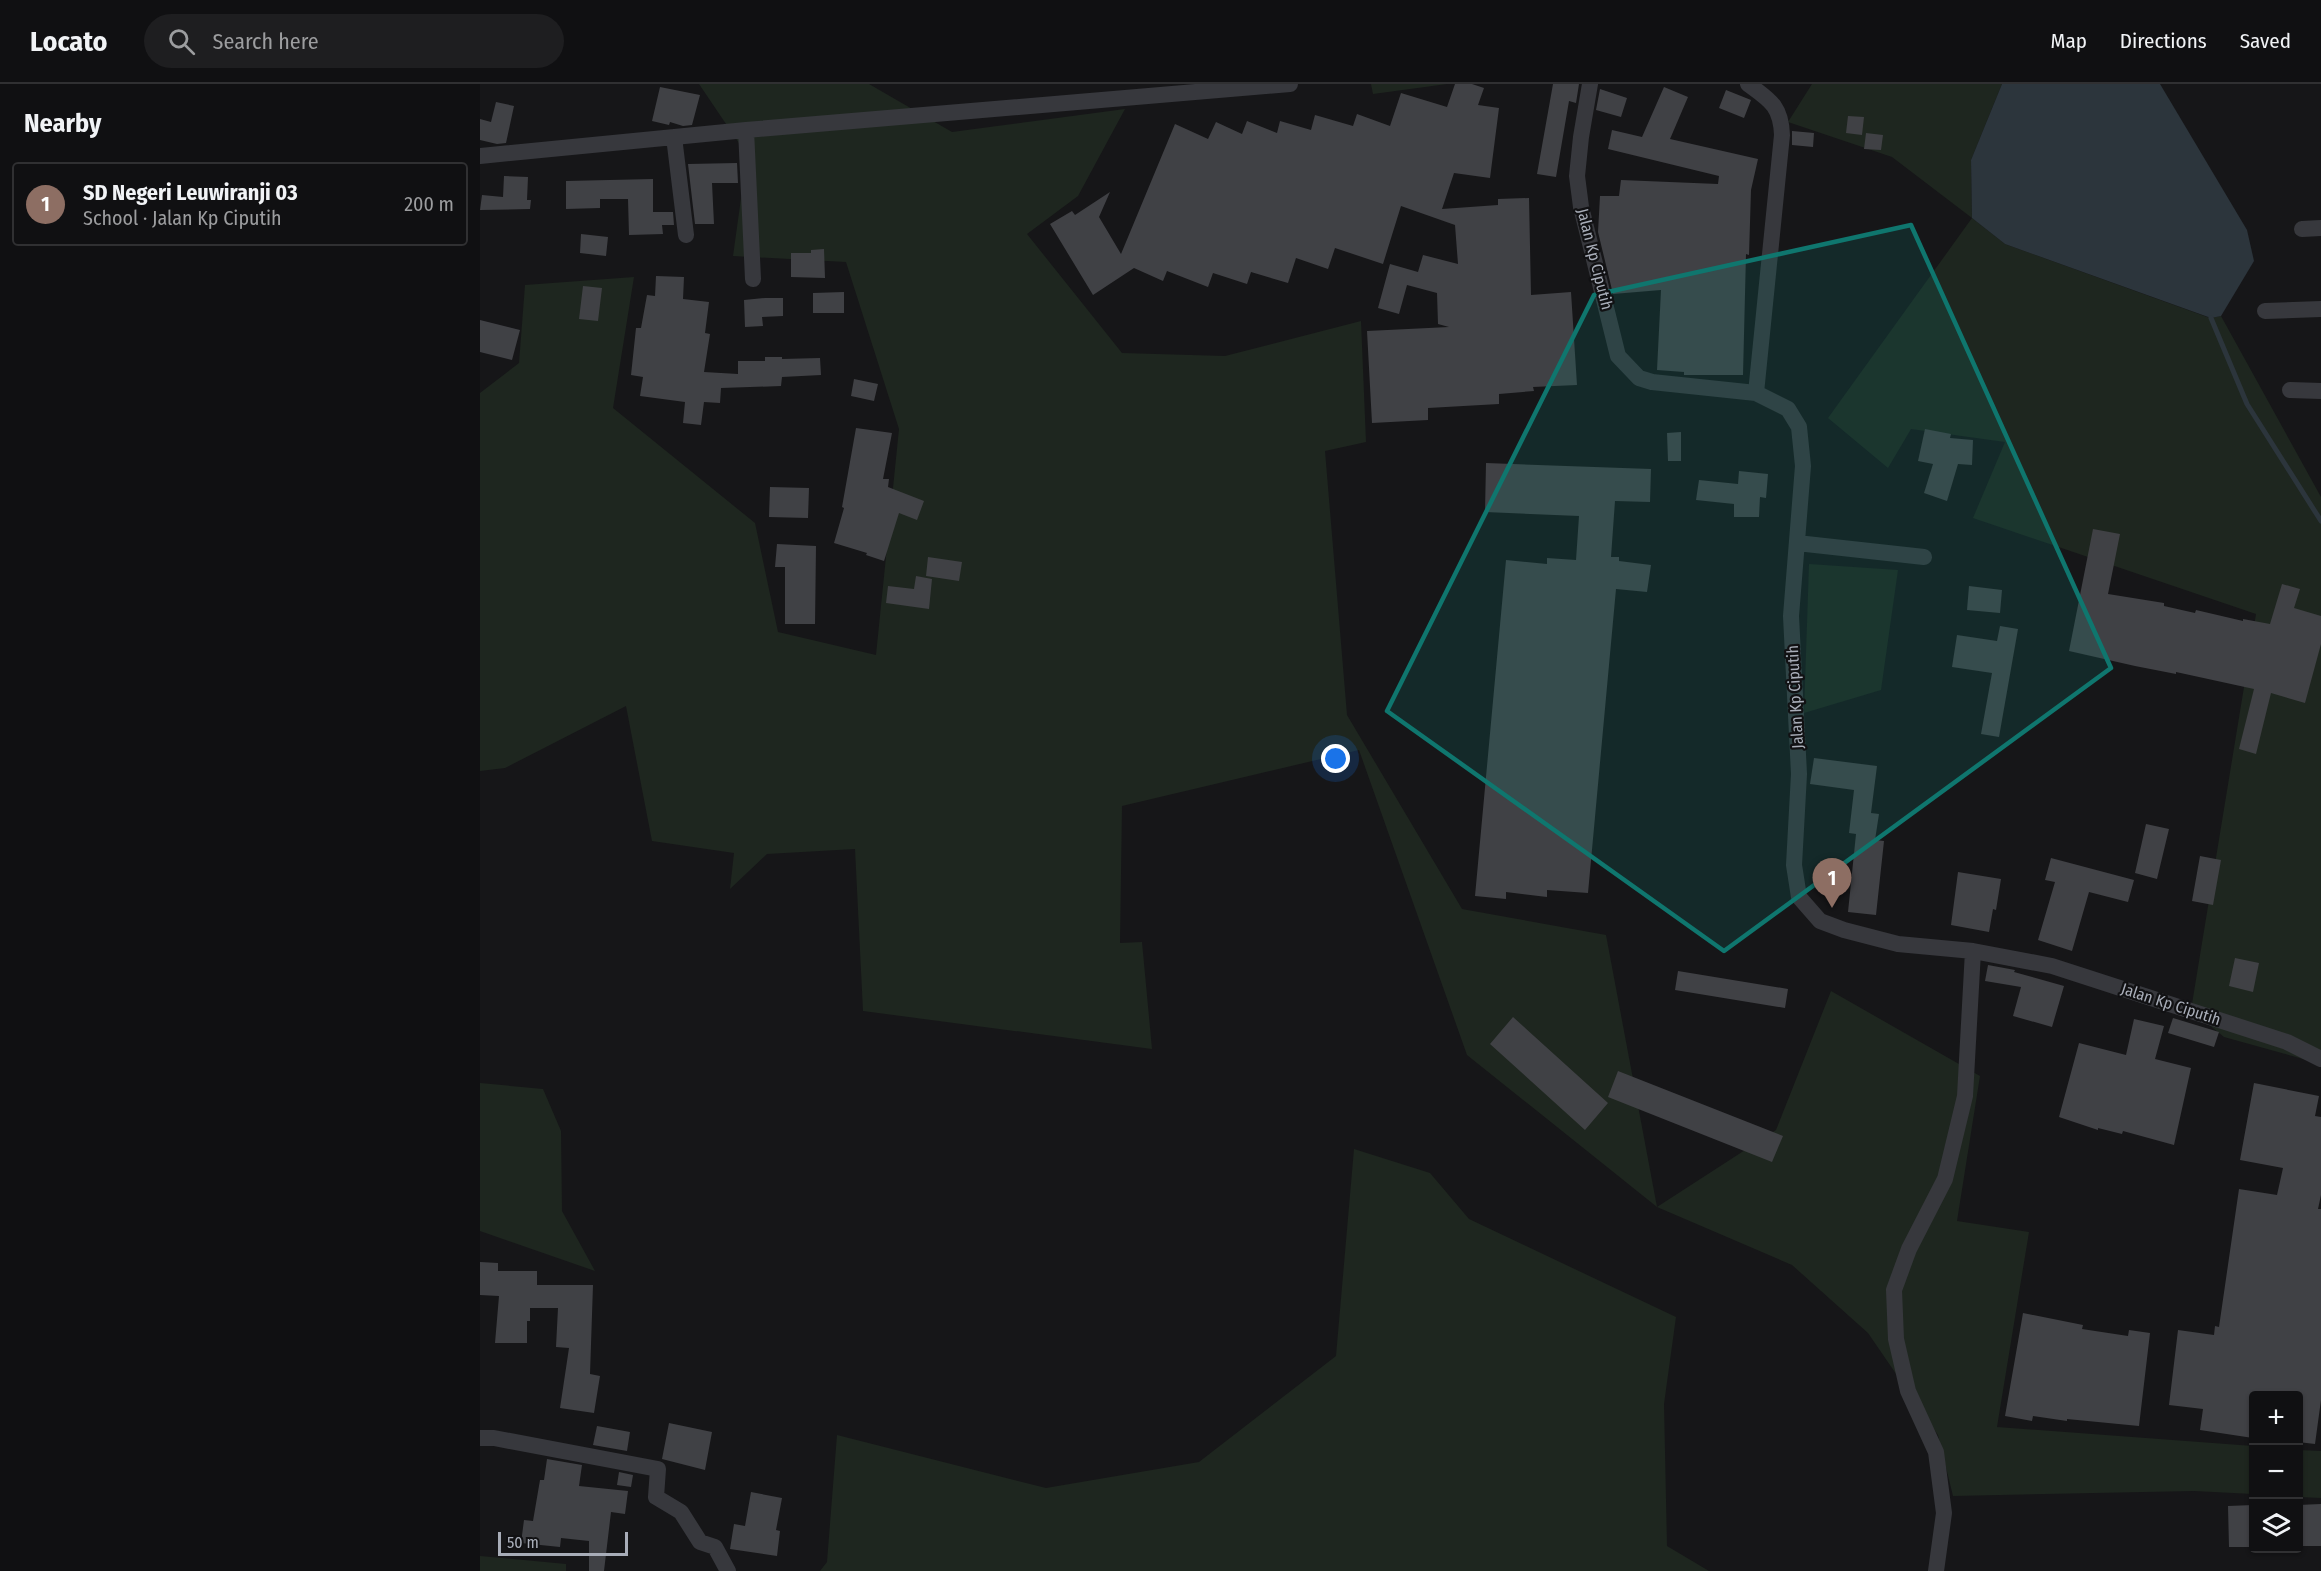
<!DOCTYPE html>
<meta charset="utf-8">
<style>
:root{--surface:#101012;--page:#1e1e20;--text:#f1f3f6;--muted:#9c9d9f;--line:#303032;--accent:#0b8043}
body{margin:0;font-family:"Fira Sans Condensed",sans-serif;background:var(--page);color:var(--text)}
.controls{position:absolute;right:18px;bottom:18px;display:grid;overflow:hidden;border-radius:6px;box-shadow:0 2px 4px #0004}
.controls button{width:54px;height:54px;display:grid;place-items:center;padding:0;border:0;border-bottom:2px solid var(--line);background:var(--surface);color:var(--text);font:30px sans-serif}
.scale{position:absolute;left:18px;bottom:15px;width:130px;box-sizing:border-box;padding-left:6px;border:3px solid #a8adb8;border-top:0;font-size:16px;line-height:21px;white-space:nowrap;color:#a8adb8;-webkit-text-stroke:4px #111113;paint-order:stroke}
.you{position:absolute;left:856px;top:675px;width:21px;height:21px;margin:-15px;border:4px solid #fff;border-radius:50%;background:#1a73e8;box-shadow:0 0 0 9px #1a73e833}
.badge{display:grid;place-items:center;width:39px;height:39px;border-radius:50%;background:var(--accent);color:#fff;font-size:20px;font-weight:700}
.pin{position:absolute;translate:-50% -50px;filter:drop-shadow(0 2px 3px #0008)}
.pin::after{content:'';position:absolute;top:32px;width:21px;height:18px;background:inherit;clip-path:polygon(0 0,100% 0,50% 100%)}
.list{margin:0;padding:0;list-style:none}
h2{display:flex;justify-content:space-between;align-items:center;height:78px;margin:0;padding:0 24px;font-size:26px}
h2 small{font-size:20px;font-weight:400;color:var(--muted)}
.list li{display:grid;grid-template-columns:39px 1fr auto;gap:18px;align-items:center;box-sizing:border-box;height:84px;margin:0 12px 12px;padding:0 12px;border:2px solid var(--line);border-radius:6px}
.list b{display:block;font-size:22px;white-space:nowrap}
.list p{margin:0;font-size:20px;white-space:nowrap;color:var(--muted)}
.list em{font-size:20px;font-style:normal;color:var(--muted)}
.icon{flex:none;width:33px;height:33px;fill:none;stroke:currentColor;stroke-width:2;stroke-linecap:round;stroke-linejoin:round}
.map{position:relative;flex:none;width:1841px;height:1487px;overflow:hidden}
header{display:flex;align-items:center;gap:36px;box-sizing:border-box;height:84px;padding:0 30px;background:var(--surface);border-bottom:2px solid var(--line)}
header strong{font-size:28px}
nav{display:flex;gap:33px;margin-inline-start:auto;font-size:21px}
.search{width:420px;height:54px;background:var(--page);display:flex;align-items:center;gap:15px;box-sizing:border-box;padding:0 21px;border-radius:33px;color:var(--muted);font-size:22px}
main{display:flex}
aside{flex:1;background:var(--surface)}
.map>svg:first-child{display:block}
</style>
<header>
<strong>Locato</strong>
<div class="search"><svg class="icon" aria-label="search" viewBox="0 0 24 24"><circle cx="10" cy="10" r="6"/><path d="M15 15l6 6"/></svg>Search here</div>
<nav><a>Map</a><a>Directions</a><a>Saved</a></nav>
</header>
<main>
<aside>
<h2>Nearby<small></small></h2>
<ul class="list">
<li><span class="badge" style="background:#8d6e63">1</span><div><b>SD Negeri Leuwiranji 03</b><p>School · Jalan Kp Ciputih</p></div><em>200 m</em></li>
</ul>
</aside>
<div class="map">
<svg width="1841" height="1487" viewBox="0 0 1841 1487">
<rect width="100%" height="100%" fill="#161618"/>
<path fill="#1e261f" d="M 219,0 L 389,0 L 472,48 L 645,25 L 598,112 L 547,150 L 642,269 L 745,272 L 881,237 L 886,358 L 845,367 L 867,631 L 982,825 L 1126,851 L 1177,1123 L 1296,1046 L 1351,907 L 1500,992 L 1477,1137 L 1549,1148 L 1517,1343 L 1773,1362 L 1773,1410 L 1714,1407 L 1473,1412 L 1458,1351 L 1388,1249 L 1312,1181 L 1177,1123 L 987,971 L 879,666 L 642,722 L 640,859 L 662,858 L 672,965 L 383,927 L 375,765 L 287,770 L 250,805 L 254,769 L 172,757 L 146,622 L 25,684 L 0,687 L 0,309 L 39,279 L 45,201 L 154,193 L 133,324 L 275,439 L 298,548 L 396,571 L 419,345 L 366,178 L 253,172 L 267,71 Z
M 891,0 L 967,0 L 893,10 Z
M 1332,0 L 1522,0 L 1491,76 L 1492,134 L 1525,160 L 1730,234 L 1741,232 L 1841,413 L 1841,980 L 1744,953 L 1711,926 L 1776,530 L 1493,434 L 1525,358 L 1431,345 L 1408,384 L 1348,334 L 1492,134 L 1412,73 L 1308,38 Z
M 1329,480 L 1418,486 L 1401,606 L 1324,629 Z
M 0,999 L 63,1005 L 81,1047 L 82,1127 L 115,1187 L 0,1147 Z
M 874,1065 L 950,1089 L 989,1135 L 1196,1233 L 1184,1320 L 1187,1462 L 1229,1487 L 340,1487 L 347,1478 L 357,1351 L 566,1404 L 719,1378 L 856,1272 Z
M 1818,1366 L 1841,1367 L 1841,1414 L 1819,1413 Z
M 0,1472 L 86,1480 L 86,1487 L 0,1487 Z"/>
<path fill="#2c353c" d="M 1522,0 L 1680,0 L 1767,146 L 1774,177 L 1741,232 L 1731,234 L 1525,160 L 1492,134 L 1491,76 Z"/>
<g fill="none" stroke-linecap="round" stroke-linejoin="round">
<path stroke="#2c353c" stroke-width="5" d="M 1731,234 L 1767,320 L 1841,437"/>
</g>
<path fill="#404145" d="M 975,0 L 992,0 L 1004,4 L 998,21 L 1019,24 L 1010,94 L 974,89 L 962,125 L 1018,121 L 1018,115 L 1049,114 L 1051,211 L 1091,208 L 1097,301 L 1053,303 L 1054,307 L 1019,310 L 1019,320 L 948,324 L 948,336 L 892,339 L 887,247 L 969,243 L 958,240 L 957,209 L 927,201 L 919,230 L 898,224 L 910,180 L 938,188 L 943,171 L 978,180 L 975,141 L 921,122 L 903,180 L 855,164 L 848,185 L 816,174 L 808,199 L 771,188 L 767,200 L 733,189 L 728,203 L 687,187 L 683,197 L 654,184 L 613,211 L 570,140 L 592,127 L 595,131 L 630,108 L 619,133 L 641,170 L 695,40 L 728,55 L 736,38 L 762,50 L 767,37 L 797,49 L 800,37 L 831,46 L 835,31 L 873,42 L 877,30 L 910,42 L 921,9 L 967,23 Z
M 1073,0 L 1099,0 L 1096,19 L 1089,17 L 1076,93 L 1057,90 Z
M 180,3 L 220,11 L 212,41 L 203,42 L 190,38 L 189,41 L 172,37 Z
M 1184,3 L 1208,13 L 1190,55 L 1278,75 L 1271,106 L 1269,171 L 1266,170 L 1263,291 L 1204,291 L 1204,288 L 1177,286 L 1181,206 L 1133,210 L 1118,148 L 1120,112 L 1139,112 L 1141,96 L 1238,100 L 1239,92 L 1128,65 L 1132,46 L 1162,53 Z
M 1120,5 L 1147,14 L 1141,33 L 1116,26 Z
M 1246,6 L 1271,16 L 1264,34 L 1239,24 Z
M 16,18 L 34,22 L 26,59 L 17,60 L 0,56 L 0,35 L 11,38 Z
M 1368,32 L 1384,33 L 1382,51 L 1366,49 Z
M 1312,47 L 1334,49 L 1333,63 L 1312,61 Z
M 1386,49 L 1403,51 L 1401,66 L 1384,65 Z
M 257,79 L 258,99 L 232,99 L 234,140 L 215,140 L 208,80 Z
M 24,92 L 48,93 L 47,116 L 51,116 L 50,125 L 0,126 L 2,111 L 23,113 Z
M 173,95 L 173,128 L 193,128 L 194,141 L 182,141 L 183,150 L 149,151 L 148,115 L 120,115 L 120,124 L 86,125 L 86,97 Z
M 101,150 L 128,153 L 126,172 L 100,169 Z
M 344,165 L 345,194 L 311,193 L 311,169 L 331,169 L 331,166 Z
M 176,192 L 204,193 L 203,215 L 229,218 L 225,249 L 230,250 L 224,288 L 258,290 L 258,277 L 285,277 L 285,273 L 302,273 L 302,275 L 340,274 L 341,291 L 302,293 L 301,302 L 241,304 L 240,319 L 224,318 L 221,341 L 203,339 L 205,318 L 160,312 L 163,293 L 151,291 L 156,244 L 161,244 L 167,211 L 175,212 Z
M 103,202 L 122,204 L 118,237 L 99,235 Z
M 364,208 L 364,229 L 333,229 L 333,209 Z
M 285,214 L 303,214 L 303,232 L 282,233 L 283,242 L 265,243 L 264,216 Z
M 0,236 L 40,246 L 32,276 L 0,268 Z
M 374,295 L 398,300 L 394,317 L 371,312 Z
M 376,344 L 412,349 L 403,395 L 409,395 L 408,403 L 444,417 L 437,436 L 419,429 L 404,477 L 386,471 L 387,469 L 354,459 L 364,424 L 362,423 Z
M 1445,345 L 1471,350 L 1470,354 L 1493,356 L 1492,381 L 1478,380 L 1467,417 L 1444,409 L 1453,380 L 1438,377 Z
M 1201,348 L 1201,377 L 1188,377 L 1187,349 Z
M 1006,379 L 1171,385 L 1170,418 L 1135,417 L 1131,473 L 1139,473 L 1139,477 L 1171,481 L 1167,508 L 1136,505 L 1108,809 L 1067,806 L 1067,813 L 1026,808 L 1026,815 L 995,812 L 1026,476 L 1067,480 L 1067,474 L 1096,476 L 1099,432 L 1005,428 Z
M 1259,387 L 1288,390 L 1286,414 L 1280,413 L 1279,433 L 1254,433 L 1254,420 L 1216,416 L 1219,396 L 1258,400 Z
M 290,403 L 329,404 L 328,434 L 289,433 Z
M 1613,445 L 1640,450 L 1628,510 L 1684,519 L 1684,522 L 1715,529 L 1716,526 L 1763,537 L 1763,535 L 1790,540 L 1802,500 L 1820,505 L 1814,524 L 1841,532 L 1841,560 L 1825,619 L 1791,609 L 1776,670 L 1759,665 L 1774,605 L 1696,588 L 1696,590 L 1655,582 L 1589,567 Z
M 297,460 L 336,462 L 335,540 L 305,540 L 305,483 L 295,483 Z
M 448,473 L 482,478 L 479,497 L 446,492 Z
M 436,492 L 452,495 L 449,525 L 406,519 L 408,502 L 434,505 Z
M 1489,502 L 1522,506 L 1520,529 L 1487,526 Z
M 1520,542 L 1538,545 L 1519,653 L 1501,650 L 1512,589 L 1472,583 L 1477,551 L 1517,557 Z
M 1334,674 L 1397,682 L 1391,729 L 1399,730 L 1395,756 L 1404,757 L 1396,831 L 1368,828 L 1376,750 L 1369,749 L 1374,706 L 1330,700 Z
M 1666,740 L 1689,745 L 1677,795 L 1655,789 Z
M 1720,772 L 1741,776 L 1733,821 L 1712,817 Z
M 1571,774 L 1654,796 L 1648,818 L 1609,808 L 1592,867 L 1558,856 L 1575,798 L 1565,796 Z
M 1478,788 L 1521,795 L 1516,826 L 1513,825 L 1509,848 L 1471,841 Z
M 1755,874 L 1779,879 L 1773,908 L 1749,902 Z
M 1508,881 L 1535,886 L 1534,888 L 1584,902 L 1572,943 L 1533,932 L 1541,903 L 1505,897 Z
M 1198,887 L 1308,905 L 1305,924 L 1195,906 Z
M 1033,933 L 1128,1019 L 1105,1046 L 1010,960 Z
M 1693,934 L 1739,948 L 1734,963 L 1688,949 Z
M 1654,935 L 1684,942 L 1675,975 L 1711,984 L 1694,1061 L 1643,1047 L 1642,1050 L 1618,1044 L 1618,1046 L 1579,1033 L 1599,959 L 1646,971 Z
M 1138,987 L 1303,1052 L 1292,1078 L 1128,1013 Z
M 1774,999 L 1839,1012 L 1835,1032 L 1841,1033 L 1841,1111 L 1838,1125 L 1841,1125 L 1841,1316 L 1835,1360 L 1818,1358 L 1818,1311 L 1773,1311 L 1773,1354 L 1720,1346 L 1723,1325 L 1689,1321 L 1698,1246 L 1734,1251 L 1735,1242 L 1739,1243 L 1759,1105 L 1797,1111 L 1803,1084 L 1760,1076 Z
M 0,1178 L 18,1179 L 18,1187 L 57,1187 L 57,1201 L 113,1201 L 110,1290 L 120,1292 L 114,1329 L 80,1324 L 89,1264 L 76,1263 L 78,1224 L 50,1224 L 50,1237 L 47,1237 L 47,1259 L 15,1259 L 19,1212 L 0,1211 Z
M 1543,1229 L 1603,1241 L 1602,1245 L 1648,1252 L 1649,1246 L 1670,1249 L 1659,1342 L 1587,1335 L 1587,1337 L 1553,1332 L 1552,1337 L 1525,1332 Z
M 189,1339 L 232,1348 L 225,1386 L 182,1375 Z
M 117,1342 L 150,1348 L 147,1367 L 113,1361 Z
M 67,1375 L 102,1381 L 99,1402 L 148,1407 L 145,1430 L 131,1428 L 124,1487 L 109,1487 L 109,1457 L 81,1454 L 80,1463 L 41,1459 L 44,1436 L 53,1437 L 60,1396 L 64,1396 Z
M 139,1388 L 153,1391 L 151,1403 L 137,1401 Z
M 271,1408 L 302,1414 L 296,1446 L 300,1447 L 297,1472 L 250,1465 L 254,1440 L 265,1442 Z
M 1841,1420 L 1841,1462 L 1818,1462 L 1818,1421 Z
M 1773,1421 L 1773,1463 L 1749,1463 L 1748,1422 Z"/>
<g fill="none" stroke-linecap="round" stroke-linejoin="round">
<path stroke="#37383d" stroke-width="16" d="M 1110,0 L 1101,53 L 1097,92 L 1101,123 L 1138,272 L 1159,294 L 1172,298 L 1276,309 L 1308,325 L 1319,343 L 1323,382 L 1311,532 L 1319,690 L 1314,781 L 1319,813 L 1340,837 L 1364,846 L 1418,860 L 1493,867 L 1572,882 L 1807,958 L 1841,975
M 1268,0 C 1290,16 1301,22 1302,51 L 1276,309
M 266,46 L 273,195
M 194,53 L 206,151
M 0,72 L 266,46 L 810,0
M 1822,145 L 1841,144
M 1785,227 L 1841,225
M 1810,306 L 1841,307
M 1317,459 L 1444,473
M 0,1354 L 14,1354 L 178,1385 L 176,1413 L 201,1428 L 220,1458 L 235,1463 L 248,1487
M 1456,1487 L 1464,1429 L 1456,1368 L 1428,1307 L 1416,1255 L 1414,1206 L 1429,1165 L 1465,1095 L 1485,1012 L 1493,867"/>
</g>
<path fill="#0f766e" fill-opacity="0.2" stroke="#0f766e" stroke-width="4.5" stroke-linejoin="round" d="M 1431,141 L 1631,584 L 1244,867 L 907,627 L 1114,211 Z"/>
<g text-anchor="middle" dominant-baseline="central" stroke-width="4.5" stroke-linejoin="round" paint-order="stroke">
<g font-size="16" fill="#a8adb8" stroke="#111113">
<text transform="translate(1115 175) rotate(76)">Jalan Kp Ciputih</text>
<text transform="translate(1315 613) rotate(-93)">Jalan Kp Ciputih</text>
<text transform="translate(1691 920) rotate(18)">Jalan Kp Ciputih</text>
</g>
</g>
</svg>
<div class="controls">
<button>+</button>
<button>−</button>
<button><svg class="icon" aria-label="layers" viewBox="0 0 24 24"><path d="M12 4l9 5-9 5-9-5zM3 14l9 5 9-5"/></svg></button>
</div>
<div class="scale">50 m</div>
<div class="you"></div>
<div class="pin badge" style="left:1352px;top:824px;background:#8d6e63">1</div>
</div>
</main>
